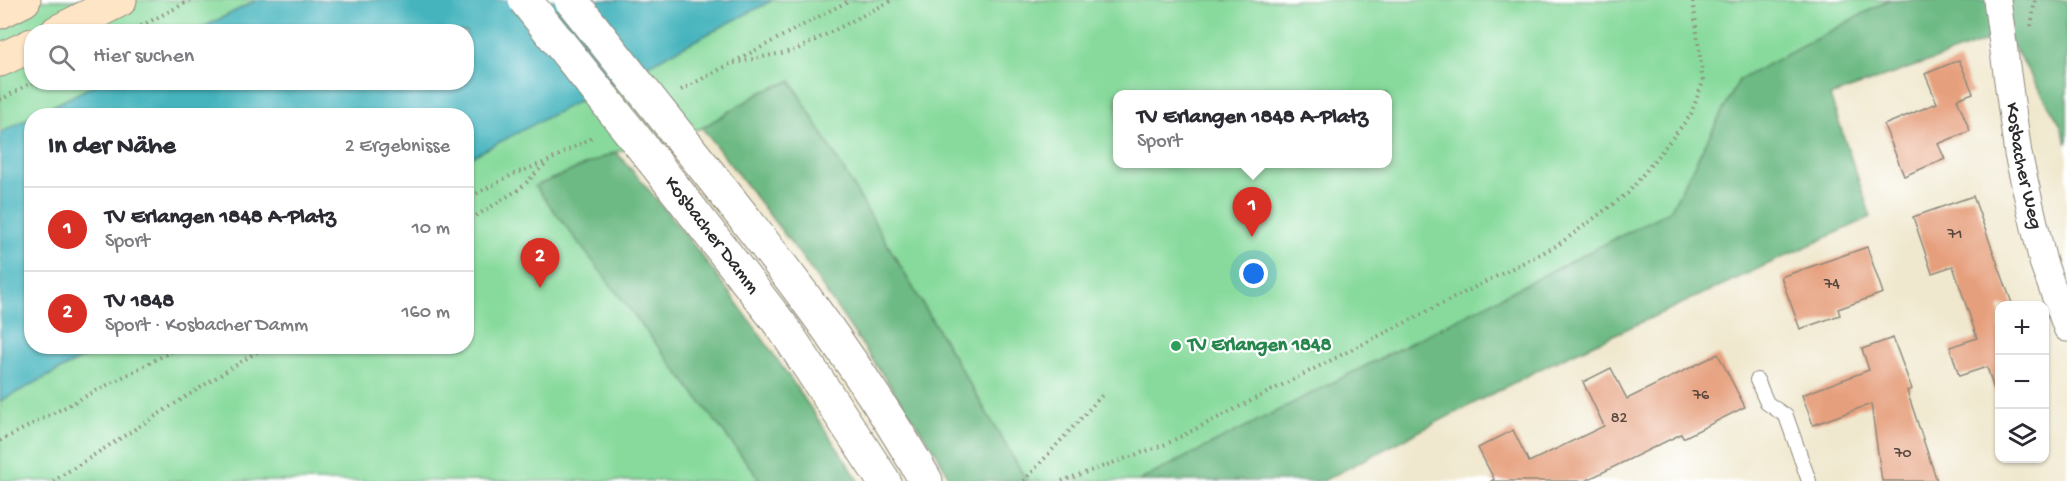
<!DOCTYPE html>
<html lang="de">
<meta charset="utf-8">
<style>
:root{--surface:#fff;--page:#f7f7f7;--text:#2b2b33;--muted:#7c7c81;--line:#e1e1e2;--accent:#d93025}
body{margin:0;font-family:"Gochi Hand",sans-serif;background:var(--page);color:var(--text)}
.controls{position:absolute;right:18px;bottom:18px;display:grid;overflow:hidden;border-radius:12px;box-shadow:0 2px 4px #0004}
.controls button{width:54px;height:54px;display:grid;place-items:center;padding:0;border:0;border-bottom:2px solid var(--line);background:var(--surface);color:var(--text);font:30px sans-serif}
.you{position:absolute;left:1254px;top:274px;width:21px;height:21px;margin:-15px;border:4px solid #fff;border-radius:50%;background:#1a73e8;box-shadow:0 0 0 9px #1a73e833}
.badge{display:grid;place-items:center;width:39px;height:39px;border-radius:50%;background:var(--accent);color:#fff;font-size:20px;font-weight:700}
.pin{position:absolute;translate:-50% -50px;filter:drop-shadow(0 2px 3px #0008)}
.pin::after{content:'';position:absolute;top:32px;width:21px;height:18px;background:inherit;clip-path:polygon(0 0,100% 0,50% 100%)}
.popup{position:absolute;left:1113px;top:90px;width:279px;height:78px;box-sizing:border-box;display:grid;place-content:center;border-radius:12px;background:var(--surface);filter:drop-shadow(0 2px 4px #0005);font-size:20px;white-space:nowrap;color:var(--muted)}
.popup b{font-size:22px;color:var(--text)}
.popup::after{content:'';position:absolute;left:50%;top:100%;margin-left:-12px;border:12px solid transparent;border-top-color:var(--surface)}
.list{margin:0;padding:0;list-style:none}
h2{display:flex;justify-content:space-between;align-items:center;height:78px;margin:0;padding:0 24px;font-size:26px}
h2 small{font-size:20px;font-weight:400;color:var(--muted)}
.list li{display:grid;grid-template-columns:39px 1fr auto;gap:18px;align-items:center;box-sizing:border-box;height:84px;padding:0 24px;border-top:2px solid var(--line)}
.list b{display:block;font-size:22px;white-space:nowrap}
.list p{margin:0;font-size:20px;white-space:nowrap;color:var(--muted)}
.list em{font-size:20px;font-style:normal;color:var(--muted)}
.icon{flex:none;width:33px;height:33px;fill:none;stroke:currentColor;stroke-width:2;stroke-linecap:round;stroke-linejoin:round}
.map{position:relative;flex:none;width:2067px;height:481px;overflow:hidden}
.search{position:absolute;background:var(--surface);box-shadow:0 2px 4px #0004;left:24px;top:24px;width:450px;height:66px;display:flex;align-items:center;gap:15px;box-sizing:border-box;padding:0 21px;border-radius:24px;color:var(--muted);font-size:22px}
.panel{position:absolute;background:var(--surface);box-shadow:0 2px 4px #0004;left:24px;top:108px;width:450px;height:246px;border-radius:24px}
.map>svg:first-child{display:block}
</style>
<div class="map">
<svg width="2067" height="481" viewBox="0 0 2067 481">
<rect width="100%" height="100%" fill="#fff"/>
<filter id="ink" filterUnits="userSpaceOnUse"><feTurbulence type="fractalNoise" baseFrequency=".0167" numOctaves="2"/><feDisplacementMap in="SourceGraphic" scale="12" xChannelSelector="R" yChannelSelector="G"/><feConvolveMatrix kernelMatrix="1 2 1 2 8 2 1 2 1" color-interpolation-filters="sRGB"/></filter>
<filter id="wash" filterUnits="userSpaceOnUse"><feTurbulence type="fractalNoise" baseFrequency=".008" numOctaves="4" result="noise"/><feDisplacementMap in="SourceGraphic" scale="24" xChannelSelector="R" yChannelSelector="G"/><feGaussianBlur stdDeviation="1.35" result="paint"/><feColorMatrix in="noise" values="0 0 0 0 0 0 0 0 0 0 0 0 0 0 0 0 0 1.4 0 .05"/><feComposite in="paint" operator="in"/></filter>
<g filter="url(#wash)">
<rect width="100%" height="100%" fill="#f0e8ce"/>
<path fill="#87da9c" stroke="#598264" stroke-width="1.5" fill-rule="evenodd" d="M 0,0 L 257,0 L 196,31 L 32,32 L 32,82 L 98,83 L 0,133 Z
M 773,0 L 1889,0 L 1739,80 L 1670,211 L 1139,481 L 1027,481 L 791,81 L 762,92 L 702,128 L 616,152 L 536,186 L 761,481 L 0,481 L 0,401 L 104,347 L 466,346 L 467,159 ZM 1117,94 L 1387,94 L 1387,164 L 1117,164 Z"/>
<path fill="#6dba84" stroke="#4c7258" stroke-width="1.5" d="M 1889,0 L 2067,0 L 2067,144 L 2060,124 L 2006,34 L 1830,96 L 1871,217 L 1550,364 L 1323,481 L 1139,481 L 1670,211 L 1739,80 Z
M 791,81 L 1027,481 L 951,481 L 937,454 L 802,257 L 702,128 L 762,92 Z
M 616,152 C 707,254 784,367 859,481 L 761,481 L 535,186 Z"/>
<path fill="#44b4bd" stroke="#387074" stroke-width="1.5" d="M 257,0 L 773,0 L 467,159 L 466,116 L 34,116 L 98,83 L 466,82 L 466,32 L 196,31 Z
M 31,117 L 32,346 L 104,347 L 0,401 L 0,133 Z"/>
<g id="blocks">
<path fill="#e69f7c" d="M 1959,60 L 1973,93 L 1957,99 L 1970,131 L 1938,144 L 1945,159 L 1904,176 L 1884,125 L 1937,103 L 1925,74 Z
M 1973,196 L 2013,306 L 1999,306 L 2000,392 L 1995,393 L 1987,367 L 1959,376 L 1950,347 L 1977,338 L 1953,266 L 1932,273 L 1913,217 Z
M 1867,247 L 1883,293 L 1838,309 L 1840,315 L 1800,329 L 1781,277 Z
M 1893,338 L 1912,389 L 1907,391 L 1937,481 L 1882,481 L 1871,404 L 1813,425 L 1802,395 L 1869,370 L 1862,349 Z
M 1718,354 L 1745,407 L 1683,438 L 1681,434 L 1585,481 L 1491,481 L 1494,479 L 1478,448 L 1513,430 L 1529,462 L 1604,426 L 1583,382 L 1611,368 L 1627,399 Z"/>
</g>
</g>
<g filter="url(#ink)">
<use href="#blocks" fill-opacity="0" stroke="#8e8a7c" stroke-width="1.5"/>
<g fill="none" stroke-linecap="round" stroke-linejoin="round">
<defs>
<path id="service" d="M 1757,380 L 1767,403 L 1786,416 L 1809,481"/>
<g id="minor">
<path id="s1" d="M 1997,0 L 2018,154 L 2043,262 L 2067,328"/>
</g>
<g id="tertiary">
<path d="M 687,146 C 773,253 858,361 926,481"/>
<path id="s2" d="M 655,163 L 784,329 L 884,481"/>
</g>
<path id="secondary" d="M 0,12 L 24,0
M 57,32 L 120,0
M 0,60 L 32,45"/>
</defs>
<use href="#service" stroke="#8e8a7c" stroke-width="16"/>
<use href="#minor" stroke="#8e8a7c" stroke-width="29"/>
<use href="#tertiary" stroke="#8e8a7c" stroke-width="35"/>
<use href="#secondary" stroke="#8e8a7c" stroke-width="35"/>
<path stroke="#8e8a7c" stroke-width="4" stroke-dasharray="1.5 4.5" stroke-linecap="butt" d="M 141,26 L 191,0
M 2031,26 L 2035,0
M 734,63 L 796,50 L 893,0
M 681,90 L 850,0
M 0,100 L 33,82
M 466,199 L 514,174 L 548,161 L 595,136
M 466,222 L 521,188 L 545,164
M 0,441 L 182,346
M 53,481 L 266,346
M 1024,481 L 1104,393
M 1062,481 L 1166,444 L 1558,245 L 1628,193 L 1690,116 L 1703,82 L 1693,0"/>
<use href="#service" stroke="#fff" stroke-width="14"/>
<use href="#minor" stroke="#fff" stroke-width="27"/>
<use href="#tertiary" stroke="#fff" stroke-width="33"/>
<use href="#secondary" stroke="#fee5c5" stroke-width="33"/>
<defs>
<path id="tertiary-bridge" d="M 525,0 L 655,163
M 571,0 L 687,146"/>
</defs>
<use href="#tertiary-bridge" stroke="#8e8a7c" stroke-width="35" stroke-linecap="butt"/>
<use href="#tertiary-bridge" stroke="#fff" stroke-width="33"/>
</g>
</g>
<circle fill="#2e9e5b" stroke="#fff" stroke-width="2" cx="1176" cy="346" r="6"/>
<g text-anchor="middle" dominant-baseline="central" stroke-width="4.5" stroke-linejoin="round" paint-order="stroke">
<g font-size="16" fill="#5a483f">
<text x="1955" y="235">71</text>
<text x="1832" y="285">74</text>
<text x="1701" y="396">76</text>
<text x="1619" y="419">82</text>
<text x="1903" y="454">70</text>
</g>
<g font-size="20" fill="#2b2b2b" stroke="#fff">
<text stroke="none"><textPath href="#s1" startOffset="168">Kosbacher Weg</textPath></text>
<text stroke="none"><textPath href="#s2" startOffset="92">Kosbacher Damm</textPath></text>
</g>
<g font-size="20" font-weight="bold" fill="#27864d" stroke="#fff" text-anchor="start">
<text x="1188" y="346">TV Erlangen 1848</text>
</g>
</g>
</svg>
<div class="controls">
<button>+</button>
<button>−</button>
<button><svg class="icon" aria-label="layers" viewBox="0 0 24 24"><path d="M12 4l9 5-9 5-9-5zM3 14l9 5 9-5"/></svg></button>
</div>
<div class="you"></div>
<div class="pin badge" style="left:1252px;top:237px">1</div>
<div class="popup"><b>TV Erlangen 1848 A-Platz</b>Sport</div>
<div class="pin badge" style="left:540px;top:288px">2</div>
<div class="search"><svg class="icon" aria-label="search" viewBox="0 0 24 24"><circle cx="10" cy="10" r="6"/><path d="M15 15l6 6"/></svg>Hier suchen</div>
<section class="panel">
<h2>In der Nähe<small>2 Ergebnisse</small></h2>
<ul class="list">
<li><span class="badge">1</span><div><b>TV Erlangen 1848 A-Platz</b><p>Sport</p></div><em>10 m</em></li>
<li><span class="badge">2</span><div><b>TV 1848</b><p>Sport · Kosbacher Damm</p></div><em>160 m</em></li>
</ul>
</section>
</div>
